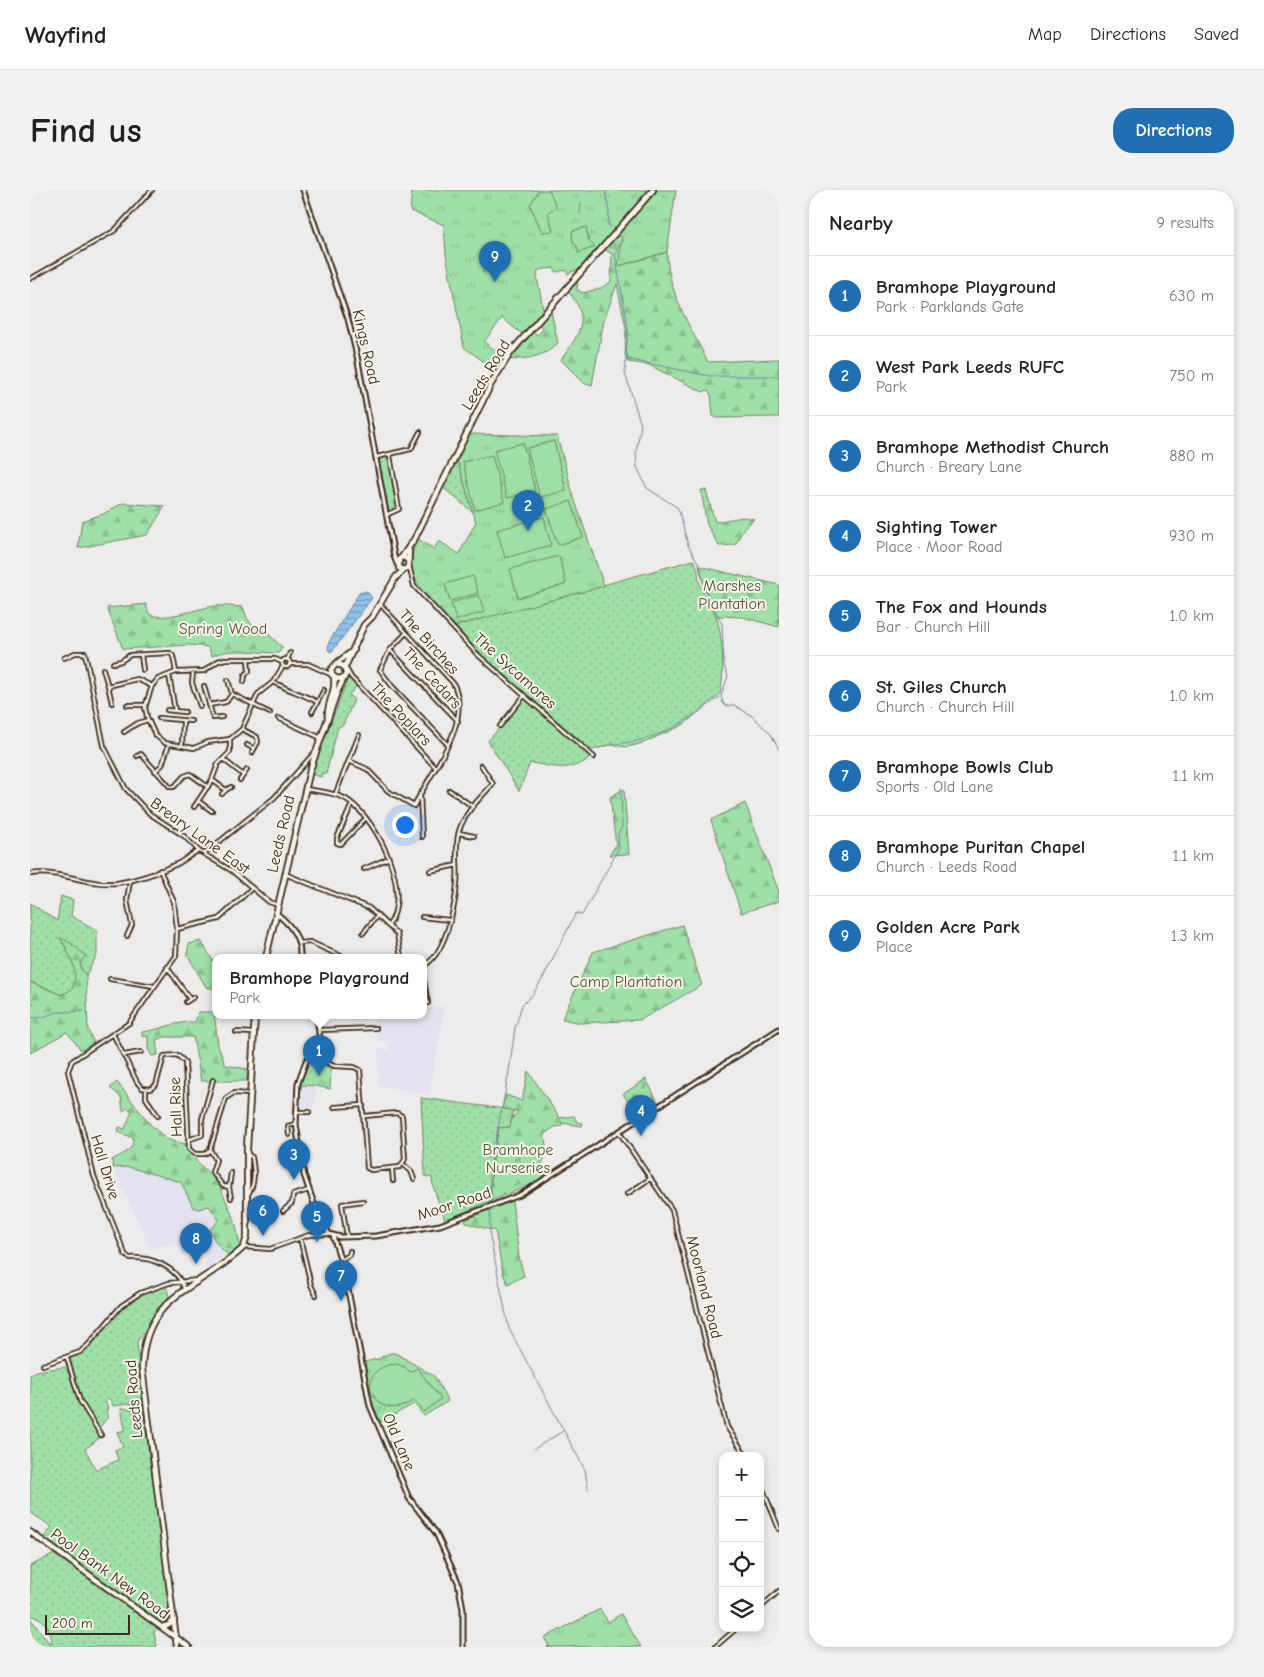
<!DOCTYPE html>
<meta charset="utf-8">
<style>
:root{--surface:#fff;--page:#f2f2f2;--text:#222;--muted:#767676;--line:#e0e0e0;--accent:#1f6fb2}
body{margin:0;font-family:"Comic Neue",sans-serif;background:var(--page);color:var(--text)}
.controls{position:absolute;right:15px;bottom:15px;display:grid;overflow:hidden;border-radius:10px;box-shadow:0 2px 8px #0003}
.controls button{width:45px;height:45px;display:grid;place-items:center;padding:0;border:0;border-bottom:1px solid var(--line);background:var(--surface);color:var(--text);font:25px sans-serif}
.scale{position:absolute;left:15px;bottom:12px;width:85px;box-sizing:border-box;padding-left:5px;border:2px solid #3b2a1e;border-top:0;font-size:14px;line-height:18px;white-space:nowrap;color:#3b2a1e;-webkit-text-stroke:4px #f7f3e8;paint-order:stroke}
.you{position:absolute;left:374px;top:634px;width:18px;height:18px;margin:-12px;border:4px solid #fff;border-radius:50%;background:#1a73e8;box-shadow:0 0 0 8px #1a73e833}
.badge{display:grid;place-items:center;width:32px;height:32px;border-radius:50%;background:var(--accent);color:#fff;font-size:16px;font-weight:700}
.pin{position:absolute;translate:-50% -41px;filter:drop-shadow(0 1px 2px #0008)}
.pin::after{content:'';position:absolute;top:26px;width:18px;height:15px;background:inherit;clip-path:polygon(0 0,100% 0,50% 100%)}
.popup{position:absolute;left:182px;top:764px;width:215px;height:65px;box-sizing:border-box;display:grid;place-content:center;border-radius:10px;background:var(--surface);filter:drop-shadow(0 1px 4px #0005);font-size:16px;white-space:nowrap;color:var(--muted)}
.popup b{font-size:19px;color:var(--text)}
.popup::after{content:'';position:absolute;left:50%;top:100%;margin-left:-10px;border:10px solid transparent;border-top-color:var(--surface)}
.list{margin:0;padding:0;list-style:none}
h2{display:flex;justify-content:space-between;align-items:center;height:65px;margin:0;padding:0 20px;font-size:21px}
h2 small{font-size:16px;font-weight:400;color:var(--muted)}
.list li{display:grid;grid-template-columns:32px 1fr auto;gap:15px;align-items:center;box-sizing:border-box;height:80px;padding:0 20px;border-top:1px solid var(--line)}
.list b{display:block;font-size:19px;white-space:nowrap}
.list p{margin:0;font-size:16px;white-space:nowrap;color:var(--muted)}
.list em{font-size:16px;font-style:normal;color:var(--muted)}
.icon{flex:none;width:28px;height:28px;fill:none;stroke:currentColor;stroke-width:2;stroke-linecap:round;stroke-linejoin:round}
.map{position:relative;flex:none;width:749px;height:1457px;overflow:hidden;border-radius:20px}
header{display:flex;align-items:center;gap:30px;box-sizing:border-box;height:70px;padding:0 25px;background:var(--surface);border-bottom:1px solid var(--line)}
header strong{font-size:24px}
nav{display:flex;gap:28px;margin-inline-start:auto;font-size:18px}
.intro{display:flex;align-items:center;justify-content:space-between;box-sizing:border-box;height:120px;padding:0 30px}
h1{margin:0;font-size:35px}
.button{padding:12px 22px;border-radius:20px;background:var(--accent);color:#fff;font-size:18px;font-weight:700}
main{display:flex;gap:30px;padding:0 30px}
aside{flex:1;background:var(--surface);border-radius:20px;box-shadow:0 2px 8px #0003}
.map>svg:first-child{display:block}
</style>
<header>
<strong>Wayfind</strong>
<nav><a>Map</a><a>Directions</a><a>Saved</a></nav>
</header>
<div class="intro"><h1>Find us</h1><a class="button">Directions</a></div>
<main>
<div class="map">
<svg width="749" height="1457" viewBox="0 0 749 1457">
<defs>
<pattern id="grass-dots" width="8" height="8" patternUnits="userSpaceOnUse" patternTransform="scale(1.25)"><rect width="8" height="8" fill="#9fdfa8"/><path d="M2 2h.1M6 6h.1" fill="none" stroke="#8ac090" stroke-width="1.8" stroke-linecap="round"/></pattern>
<pattern id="forest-firs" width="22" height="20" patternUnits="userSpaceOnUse" patternTransform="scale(1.25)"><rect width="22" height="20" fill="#9fdfa8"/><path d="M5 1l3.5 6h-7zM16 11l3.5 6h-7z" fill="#8ac090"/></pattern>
<pattern id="cemetery-stones" width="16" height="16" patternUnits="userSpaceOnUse" patternTransform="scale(1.25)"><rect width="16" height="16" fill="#9fdfa8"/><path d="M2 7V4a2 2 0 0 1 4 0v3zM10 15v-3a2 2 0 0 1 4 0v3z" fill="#8ac090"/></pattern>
<pattern id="park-tufts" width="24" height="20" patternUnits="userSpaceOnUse" patternTransform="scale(1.25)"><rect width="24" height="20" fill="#9fdfa8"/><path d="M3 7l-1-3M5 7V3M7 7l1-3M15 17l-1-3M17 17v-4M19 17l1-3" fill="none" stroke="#8ac090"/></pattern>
<pattern id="water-rules" width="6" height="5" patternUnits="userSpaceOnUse" patternTransform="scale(1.25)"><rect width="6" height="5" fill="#91c1ec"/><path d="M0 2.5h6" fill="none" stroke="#789dbf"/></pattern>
</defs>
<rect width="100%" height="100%" fill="#edeceb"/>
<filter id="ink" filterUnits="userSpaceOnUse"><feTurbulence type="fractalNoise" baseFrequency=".02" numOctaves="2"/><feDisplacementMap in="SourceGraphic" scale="10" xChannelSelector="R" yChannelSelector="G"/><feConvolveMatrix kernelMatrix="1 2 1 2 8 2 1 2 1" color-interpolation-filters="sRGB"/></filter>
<g filter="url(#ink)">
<path fill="#e2e3ee" d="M 393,817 L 415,817 L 399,905 L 348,895 L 348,859 L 359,860 L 359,852 L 347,851 L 344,825 L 393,825 Z
M 270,895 L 286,896 L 284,918 L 267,918 Z
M 91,976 L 151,992 L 160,1010 L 168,1019 L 179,1016 L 187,1025 L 189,1029 L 186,1034 L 185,1048 L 192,1060 L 199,1065 L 183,1071 L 179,1080 L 169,1058 L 152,1065 L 146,1053 L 121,1059 L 83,978 Z"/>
<path fill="url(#grass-dots)" stroke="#6d8463" d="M 356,266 L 359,269 L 368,318 L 359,322 L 348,268 Z
M 427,269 L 443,322 L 412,297 Z
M 663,370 C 670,377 667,386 670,395 C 674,406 683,415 686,426 C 693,446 695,484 690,504 L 653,535 L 613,553 L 598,557 L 580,555 L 562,560 L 461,476 L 425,436 Z
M 318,488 L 327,495 L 319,505 L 324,510 L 313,535 L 308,537 L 296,584 L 292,583 L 291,587 L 281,584 Z
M 495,508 L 557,563 L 560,568 C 540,583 523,576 500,573 L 489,601 L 458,551 Z
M 31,706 L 43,710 L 41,726 L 67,740 L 67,765 L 56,785 L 51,779 L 50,772 L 56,765 L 42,769 C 46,781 47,787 43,799 L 32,805 L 0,792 L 0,713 L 27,731 Z
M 391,908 L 483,920 L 480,937 L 469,938 L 461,980 L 461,1011 L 415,1030 C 411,1016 403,1002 402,988 L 395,986 Z
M 136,1096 L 139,1107 L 107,1152 L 113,1216 L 98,1214 L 83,1216 L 80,1209 L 75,1210 L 78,1219 L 76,1220 L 78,1227 L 69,1238 L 50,1208 L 38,1170 C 63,1159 72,1136 90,1118 C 103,1106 119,1101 136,1096 Z
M 35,1177 L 40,1186 L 47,1208 L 71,1247 L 55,1259 L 66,1280 L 88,1270 L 85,1260 L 93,1257 L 87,1242 L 95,1240 L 91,1218 L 113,1221 L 128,1321 L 140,1427 L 136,1433 L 133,1434 L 13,1348 L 22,1337 L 0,1322 L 0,1185 L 6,1181 Z
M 24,1364 L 128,1438 L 124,1442 L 127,1457 L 0,1457 L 0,1428 L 20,1454 L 22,1449 C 17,1436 15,1427 0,1426 L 0,1376 Z"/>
<path fill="url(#forest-firs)" stroke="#6d8463" d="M 588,43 L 592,48 L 589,76 L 637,62 C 637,101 661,138 678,172 L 749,169 L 749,227 L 687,228 L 683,226 L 681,205 L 678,200 L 673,202 L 619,175 L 598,172 L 595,165 L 596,138 L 587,94 L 574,130 L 562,195 L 555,194 L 531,170 C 549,144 562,129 538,101 L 548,89 L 547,100 L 553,103 L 571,98 L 581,92 L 582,64 L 574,59 Z
M 521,121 L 528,153 C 515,167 499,168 480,170 L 503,142 L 508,145 L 513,139 L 509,134 Z
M 671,300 L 676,300 L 685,332 L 713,327 L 724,329 L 713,340 L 705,355 L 689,356 L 677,335 Z
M 93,313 L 135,316 L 117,345 L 48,358 L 52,331 L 73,324 Z
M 669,376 L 749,395 L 749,437 L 712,427 L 686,426 L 675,399 Z
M 116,414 L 119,424 C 132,432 169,418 185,416 C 194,415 204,417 213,417 L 217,428 L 223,436 L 231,437 L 253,458 L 248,463 C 228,463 200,457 182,466 L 178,457 L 160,455 L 93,459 L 77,418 Z
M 594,599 L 599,664 L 579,665 L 586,655 L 580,607 Z
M 715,613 L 749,702 L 749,711 L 711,723 L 681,630 Z
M 652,735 L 672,795 L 610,830 L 551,833 L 532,829 L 563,762 Z
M 30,748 L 39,752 L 56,766 L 50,772 L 51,779 L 56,785 L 58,840 L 64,853 L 51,860 L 37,842 L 0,863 L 0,814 L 4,814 L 0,811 L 0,792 L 32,805 L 42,799 C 50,780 40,766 30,748 Z
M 171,751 L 185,774 L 185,799 L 176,797 L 157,764 L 159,754 Z
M 169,822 L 184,822 L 188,855 L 195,875 L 217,879 L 217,891 L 171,891 L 163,847 L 133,847 L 126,850 L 128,865 L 122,866 L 118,859 L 118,846 L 112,847 L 112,842 C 130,840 146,831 165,832 Z
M 498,881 L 530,928 L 544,926 L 547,932 L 553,933 L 552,936 L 531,933 L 532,936 L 525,937 L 514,944 L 516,955 L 512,962 L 514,969 L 511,976 L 517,984 L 500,995 L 461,1011 L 461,980 L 469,938 L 480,937 L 482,928 L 488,922 L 472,918 L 476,905 L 492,911 Z
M 87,892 L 119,933 L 136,949 L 155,954 L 158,962 L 188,993 L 205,1031 L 210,1056 L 199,1065 C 191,1060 183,1049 180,1040 L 189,1030 L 179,1016 L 168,1019 L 163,1017 L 151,992 L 98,977 L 83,978 L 82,970 C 92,964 104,961 103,948 L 88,942 L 89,937 L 95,939 L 102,921 L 97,918 L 93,921 L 91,907 L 80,898 Z
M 482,1010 L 489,1068 L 494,1086 L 478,1094 L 473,1084 L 465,1041 L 436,1033 L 435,1030 Z"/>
<path fill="url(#cemetery-stones)" stroke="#6d8463" d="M 616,889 L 628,912 L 607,926 L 593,904 Z"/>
<path fill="url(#park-tufts)" stroke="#6d8463" d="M 382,0 L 619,0 L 546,82 L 545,80 L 538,84 L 536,80 L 526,82 L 524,78 L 508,80 L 507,87 L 513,119 L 492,144 L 472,128 L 454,152 L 473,166 L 465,180 L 434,157 L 416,65 L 414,35 L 380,21 Z
M 626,0 L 646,0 L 637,62 L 588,76 L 592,48 L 588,43 Z
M 439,244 L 527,246 L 544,308 L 574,396 L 425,436 C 401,411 368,387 388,349 L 404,359 L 409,351 L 429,364 L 446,332 L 427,269 Z
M 280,871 L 301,878 L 300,899 L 286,896 L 270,895 L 274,882 Z
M 361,1163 L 365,1163 L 404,1186 L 418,1211 L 394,1226 L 384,1214 L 350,1232 L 339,1203 L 334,1172 L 352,1168 L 352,1166 Z
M 570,1419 L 578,1432 L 591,1424 L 611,1457 L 517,1457 L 519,1456 L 514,1448 Z"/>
<path fill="#9fdfa8" stroke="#6d8463" d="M 509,0 L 519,0 L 526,16 L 526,18 L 518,22 L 523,41 L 512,42 L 500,15 Z
M 556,37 L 559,51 L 565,57 L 548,63 L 547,56 L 543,52 L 542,41 Z
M 524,251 L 536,301 L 510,307 L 497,258 Z
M 493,253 L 505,301 L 477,308 L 464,260 Z
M 462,265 L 474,312 L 445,320 L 433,272 Z
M 541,311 L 553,347 L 528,355 L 516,319 Z
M 514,327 L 521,355 L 475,368 L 467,340 Z
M 529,366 L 536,394 L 488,408 L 480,379 Z
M 443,386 L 448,403 L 420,411 L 415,394 Z
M 449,405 L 454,422 L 426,430 L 421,413 Z
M 367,1174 L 375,1177 L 380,1182 L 387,1178 L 411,1209 L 394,1222 L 384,1210 C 345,1239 318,1176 367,1174 Z"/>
<path fill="url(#water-rules)" stroke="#6f859a" d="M 337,401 L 342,408 L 304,459 L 301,462 L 298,460 L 299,452 L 329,403 Z"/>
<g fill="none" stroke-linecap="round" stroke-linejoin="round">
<path stroke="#6f859a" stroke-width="1" d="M 575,0 L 579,22 L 578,35 L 581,36
M 550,24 L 551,13
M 591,51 L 585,64 L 598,138 L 595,183 L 611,235 L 606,262 L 607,277 L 617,298 L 648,318 L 658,355 L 670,376 L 675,399 L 692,434 L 694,476 L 698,486 L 691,506 L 693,513 L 696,516 L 704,515 L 722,526 L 740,543 L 749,559
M 597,169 L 680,186 L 749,186
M 581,554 C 628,552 653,533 690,507
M 0,827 C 13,831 19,822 31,822 C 39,822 46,822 54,821
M 504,1259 L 533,1241
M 558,1299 L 555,1280 L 479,1139 L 460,1047 L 460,979 L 479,882 L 485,838 L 492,815 L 503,804 L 514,786 L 546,723 L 552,725 L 589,658 L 588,644 L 592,637 L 591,598"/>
<defs>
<path id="minor" d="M 0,89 L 84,41 L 122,0
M 347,267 L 381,259 L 390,242
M 356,325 L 369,319 L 360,265
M 379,375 L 384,396 L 447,464 L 564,567
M 376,443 L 360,460 L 350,480 L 362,496 L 418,555
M 360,460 L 428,531
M 111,465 L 113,480
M 34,468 L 45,463 L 55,463 L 74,556 L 96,599 L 120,624 L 154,646 L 169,661 L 202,681 L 239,712 L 248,715
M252 473a4 4 0 1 1 8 0a4 4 0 1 1-8 0Z
M 257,470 L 260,463
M 252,472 L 245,469 L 195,469 L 188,471 L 174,481 L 146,482 L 128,489 L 122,496 L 115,517 L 117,527 L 125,545 L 135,553 L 164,558 L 178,552 L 200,549 L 212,539 L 228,504 L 243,492 L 253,476
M 83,473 L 91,471 L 100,465 L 140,463 L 143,466 L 146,482
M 259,474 L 278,474 L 300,484
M 73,479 L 78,496
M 317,480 L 321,487 L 405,577
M 163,483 L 162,493 L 170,516
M 139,485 L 145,521 L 155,522
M 198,490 L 202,504
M 214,492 L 215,485 L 219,481 L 218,470
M 243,492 C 258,500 273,504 287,512
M 174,496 L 183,528 L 192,527
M 82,513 L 78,496 L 107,489 L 122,496
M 97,515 L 116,515
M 179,515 L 196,512 L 202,504 L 240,523
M 137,520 L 145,521
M 282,522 L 294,500
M 129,528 L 161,531
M 248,528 L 291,548
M 470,536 L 494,506
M 212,539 L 227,547 L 228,552 L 222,563
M 94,542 L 108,533 L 118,530
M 217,555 L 224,559
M 152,556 L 153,531
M 107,566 L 111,564 L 140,597 L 144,597 L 154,586 L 160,584 L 178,597
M 193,569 L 213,585
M 319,571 L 337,579 L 358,601 L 384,616 C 401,581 444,532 423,493 L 350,414
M 125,581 L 132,575 L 139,554
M 182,590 L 196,600 L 192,604
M 210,590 L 217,580
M 275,599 C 288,601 308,603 319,611 C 349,633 382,701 359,735
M 196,600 L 201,597
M 419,600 L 442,616
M 390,604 L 392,647
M 305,605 L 329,545
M 168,611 L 182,621
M 322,614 L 307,648 L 307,653 L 311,654 L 336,628
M 164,617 L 182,590 L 188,574 L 200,562 L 200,549
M 429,643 L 444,646
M 175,663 L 244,608 L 285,562
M 334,679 L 359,668
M 130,680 L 144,712 L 147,739 L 146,766 L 99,833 L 42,871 L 38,881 L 64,986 L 95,1064 L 99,1068 C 120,1066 148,1077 154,1099
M 400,681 L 427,675
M 0,684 C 32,680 57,696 87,693 C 109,690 130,682 149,673 C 156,669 162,663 169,661
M 255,684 L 339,718 L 367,744 L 371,767
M 392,727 L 419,730
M 147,739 L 189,729 L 222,698
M 333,743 L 348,725
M 97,746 L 102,735 L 97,710 L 100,691
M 270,753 L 280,752 L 313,767
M 393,776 C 415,766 425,717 427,694 C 429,676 424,658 429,641 C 435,622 450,608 463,594 L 451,575
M 137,777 L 159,808
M 393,785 L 398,813
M 80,789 L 124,796
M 156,812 L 164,807
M 289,840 L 346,838
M 206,842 L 223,843
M 83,844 L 107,892 L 112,898 L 120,899 L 126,895 L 134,866 L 147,865 L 155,872 L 159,959 L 165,964 L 175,964 L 180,960 L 196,908 L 204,903 L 219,904
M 94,865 L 111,862
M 282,865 L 304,876 L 324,877 L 330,880 L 337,978 L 341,980 L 370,977 L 375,969 L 372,926 L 367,923 L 334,926
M 116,899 L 116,908 L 128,926
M 304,917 L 333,915
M 266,922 L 279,922
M 589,942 L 642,1020 L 697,1237 L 716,1266
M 259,945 L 258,936 L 266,934
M 158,950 L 172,945 L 172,929 L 183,890
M 180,960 L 186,970 L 182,982 L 193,996 L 199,997
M 217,964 L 222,967 C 224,979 226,994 218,1004
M 374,975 L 381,981 L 384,989
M 362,979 L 363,991
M 201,983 L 199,997 L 201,1008
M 597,1004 L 621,988
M 253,1021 L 262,1013 L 263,1005 L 279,1000
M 287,1043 L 293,1034
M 317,1047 L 312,1014 L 333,1011
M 270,1048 L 281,1095 L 286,1105
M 214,1057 L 240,1059 L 279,1045 L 299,1044
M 311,1070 L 319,1065 L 320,1061
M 37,1168 L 50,1211 L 71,1245
M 13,1175 L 50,1162 L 58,1155 L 91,1116 L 110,1103 L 139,1093 L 168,1090
M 730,1292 L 749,1339
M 730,1418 L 749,1401
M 685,1457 L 707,1438"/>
<path id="tertiary" d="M 273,0 L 318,129 L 327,166 L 364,366 L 367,374
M 246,723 C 261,735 271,748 270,767
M 284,825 L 288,834 L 290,851 L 288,857 L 276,871 L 268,893 L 266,934 L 274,985 L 284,1014 L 299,1044 L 310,1047 L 346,1046 L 410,1035 L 490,1005 L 749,839
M 303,1046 L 315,1084 L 340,1216 L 379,1308 L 406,1343 L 428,1392 L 433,1419 L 433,1457"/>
<path id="trunk" d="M 372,367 L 385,348 L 461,194 L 481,162 L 623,0
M 377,369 L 372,367 L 369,369 L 369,378 L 374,380 L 378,377 L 379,361
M 307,473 L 324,460
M 315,477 L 334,435 L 342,427 L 366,387 L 374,380
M 298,528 C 296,514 307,501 304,488
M 236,767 L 280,580 L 307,502 L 316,484 L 314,476 L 306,474 L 301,480 L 302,485 L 307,489 L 312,488
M 0,1342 L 159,1457
M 132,1437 L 139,1435 L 144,1430
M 147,1457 L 112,1178 C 114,1102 170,1100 214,1057 L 217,1046 L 217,958 L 225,825"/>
</defs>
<use href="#minor" stroke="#3b2a1e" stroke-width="6"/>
<use href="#tertiary" stroke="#3b2a1e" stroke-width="7"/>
<use href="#trunk" stroke="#3b2a1e" stroke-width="8"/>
<use href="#minor" stroke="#f7f3e8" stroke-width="2.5"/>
<use href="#tertiary" stroke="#f7f3e8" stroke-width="3"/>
<use href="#trunk" stroke="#f7f3e8" stroke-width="4.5"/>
</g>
</g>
<g text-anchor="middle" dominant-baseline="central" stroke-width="4" stroke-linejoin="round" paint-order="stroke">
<g font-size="16" fill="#3b2a1e" stroke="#f7f3e8">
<text transform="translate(336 157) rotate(77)">Kings Road</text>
<text transform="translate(456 185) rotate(-59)">Leeds Road</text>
<text transform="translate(399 452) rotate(48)">The Birches</text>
<text transform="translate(485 481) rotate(42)">The Sycamores</text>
<text transform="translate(402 488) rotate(47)">The Cedars</text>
<text transform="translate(371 524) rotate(47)">The Poplars</text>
<text transform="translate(251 644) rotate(-77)">Leeds Road</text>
<text transform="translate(170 646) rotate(36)">Breary Lane East</text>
<text transform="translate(146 917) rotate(-92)">Hall Rise</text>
<text transform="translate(75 977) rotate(73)">Hall Drive</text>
<text transform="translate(424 1014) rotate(-18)">Moor Road</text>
<text transform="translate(674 1097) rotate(76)">Moorland Road</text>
<text transform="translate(104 1209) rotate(-95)">Leeds Road</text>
<text transform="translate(369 1252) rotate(67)">Old Lane</text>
<text transform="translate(80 1384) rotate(36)">Pool Bank New Road</text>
</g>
<g font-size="16" fill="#545740" stroke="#f7f3e8">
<text x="702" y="396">Marshes<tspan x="702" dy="18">Plantation</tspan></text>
<text x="193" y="439">Spring Wood</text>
<text x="596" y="792">Camp Plantation</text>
<text x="488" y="960">Bramhope<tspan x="488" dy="18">Nurseries</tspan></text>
</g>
</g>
</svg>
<div class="controls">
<button>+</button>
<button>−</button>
<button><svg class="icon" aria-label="locate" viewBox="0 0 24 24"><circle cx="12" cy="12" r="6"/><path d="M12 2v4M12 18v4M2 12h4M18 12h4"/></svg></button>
<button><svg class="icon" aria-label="layers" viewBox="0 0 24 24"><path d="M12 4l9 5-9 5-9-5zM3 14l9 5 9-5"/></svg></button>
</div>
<div class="scale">200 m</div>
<div class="you"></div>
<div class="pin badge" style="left:289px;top:886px">1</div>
<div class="popup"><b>Bramhope Playground</b>Park</div>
<div class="pin badge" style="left:498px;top:341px">2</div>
<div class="pin badge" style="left:264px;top:990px">3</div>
<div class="pin badge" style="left:611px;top:946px">4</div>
<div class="pin badge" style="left:287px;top:1052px">5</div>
<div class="pin badge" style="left:233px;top:1046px">6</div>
<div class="pin badge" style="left:311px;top:1111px">7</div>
<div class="pin badge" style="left:166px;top:1074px">8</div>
<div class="pin badge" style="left:465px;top:92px">9</div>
</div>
<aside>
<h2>Nearby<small>9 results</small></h2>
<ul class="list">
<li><span class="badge">1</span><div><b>Bramhope Playground</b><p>Park · Parklands Gate</p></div><em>630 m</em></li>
<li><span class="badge">2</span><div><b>West Park Leeds RUFC</b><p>Park</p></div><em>750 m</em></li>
<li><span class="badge">3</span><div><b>Bramhope Methodist Church</b><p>Church · Breary Lane</p></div><em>880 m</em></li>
<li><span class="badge">4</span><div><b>Sighting Tower</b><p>Place · Moor Road</p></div><em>930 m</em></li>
<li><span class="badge">5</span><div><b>The Fox and Hounds</b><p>Bar · Church Hill</p></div><em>1.0 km</em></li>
<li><span class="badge">6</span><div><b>St. Giles Church</b><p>Church · Church Hill</p></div><em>1.0 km</em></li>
<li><span class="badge">7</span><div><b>Bramhope Bowls Club</b><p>Sports · Old Lane</p></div><em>1.1 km</em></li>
<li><span class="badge">8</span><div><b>Bramhope Puritan Chapel</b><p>Church · Leeds Road</p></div><em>1.1 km</em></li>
<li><span class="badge">9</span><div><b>Golden Acre Park</b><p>Place</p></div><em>1.3 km</em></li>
</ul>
</aside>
</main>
